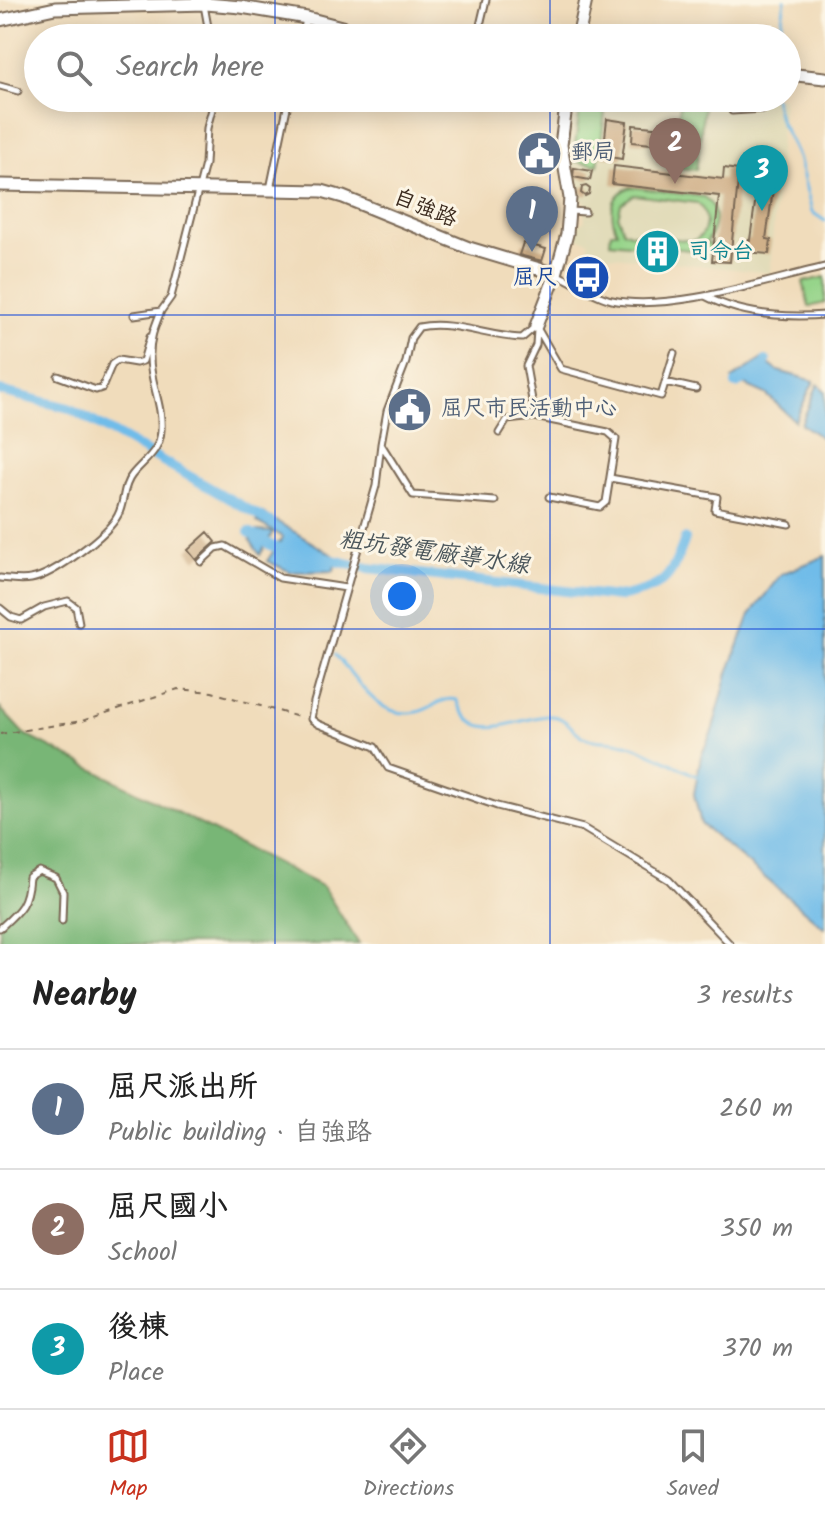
<!DOCTYPE html>
<meta charset="utf-8">
<style>
:root{--surface:#fff;--page:#f2f2f2;--text:#222;--muted:#767676;--line:#e0e0e0;--accent:#c8321e}
body{margin:0;font-family:Kalam,"LXGW WenKai TC",sans-serif;background:var(--page);color:var(--text)}
.you{position:absolute;left:402px;top:596px;width:28px;height:28px;margin:-20px;border:6px solid #fff;border-radius:50%;background:#1a73e8;box-shadow:0 0 0 12px #1a73e833}
.badge{display:grid;place-items:center;width:52px;height:52px;border-radius:50%;background:var(--accent);color:#fff;font-size:26px;font-weight:700}
.pin{position:absolute;translate:-50% -66px;filter:drop-shadow(0 2px 4px #0008)}
.pin::after{content:'';position:absolute;top:42px;width:28px;height:24px;background:inherit;clip-path:polygon(0 0,100% 0,50% 100%)}
.list{margin:0;padding:0;list-style:none}
h2{display:flex;justify-content:space-between;align-items:center;height:104px;margin:0;padding:0 32px;font-size:34px}
h2 small{font-size:26px;font-weight:400;color:var(--muted)}
.list li{display:grid;grid-template-columns:52px 1fr auto;gap:24px;align-items:center;box-sizing:border-box;height:120px;padding:0 32px;border-top:2px solid var(--line)}
.list b{display:block;font-size:30px;white-space:nowrap}
.list p{margin:0;font-size:26px;white-space:nowrap;color:var(--muted)}
.list em{font-size:26px;font-style:normal;color:var(--muted)}
.icon{flex:none;width:44px;height:44px;fill:none;stroke:currentColor;stroke-width:2;stroke-linecap:round;stroke-linejoin:round}
.map{position:relative;flex:none;width:825px;height:944px;overflow:hidden}
.search{position:absolute;background:var(--surface);box-shadow:0 4px 20px #0003;left:24px;right:24px;top:24px;height:88px;display:flex;align-items:center;gap:20px;box-sizing:border-box;padding:0 28px;border-radius:44px;color:var(--muted);font-size:30px}
.sheet{height:464px;background:var(--surface)}
nav{display:flex;justify-content:space-around;align-items:center;box-sizing:border-box;height:112px;border-top:2px solid var(--line);background:var(--surface);font-size:22px;color:var(--muted)}
nav a{display:grid;justify-items:center;gap:4px}
nav .on{color:var(--accent)}
.map>svg:first-child{display:block}
</style>
<div class="map">
<svg width="825" height="944" viewBox="0 0 825 944">
<rect width="100%" height="100%" fill="#fcf5e5"/>
<filter id="ink" filterUnits="userSpaceOnUse"><feTurbulence type="fractalNoise" baseFrequency=".0125" numOctaves="2"/><feDisplacementMap in="SourceGraphic" scale="16" xChannelSelector="R" yChannelSelector="G"/><feConvolveMatrix kernelMatrix="1 2 1 2 8 2 1 2 1" color-interpolation-filters="sRGB"/></filter>
<filter id="wash" filterUnits="userSpaceOnUse"><feTurbulence type="fractalNoise" baseFrequency=".006" numOctaves="4" result="noise"/><feDisplacementMap in="SourceGraphic" scale="32" xChannelSelector="R" yChannelSelector="G"/><feGaussianBlur stdDeviation="1.8" result="paint"/><feColorMatrix in="noise" values="0 0 0 0 0 0 0 0 0 0 0 0 0 0 0 0 0 1.4 0 .05"/><feComposite in="paint" operator="in"/></filter>
<g filter="url(#wash)">
<rect width="100%" height="100%" fill="#f0dcbb"/>
<path fill="#e2dcba" d="M 707,98 L 783,98 L 770,273 L 587,253 L 589,241 L 573,237 L 574,226 L 584,222 L 586,202 L 575,197 L 571,171 L 570,145 L 574,99 L 628,104 Z"/>
<path fill="#96d48a" stroke="#687f54" stroke-width="2" fill-rule="evenodd" d="M 680,104 L 704,107 L 696,170 L 672,167 Z
M 580,109 L 605,112 L 598,165 L 573,161 Z
M 631,187 L 704,197 C 720,209 716,228 706,243 L 711,244 L 710,252 L 610,242 L 611,232 L 617,232 C 609,214 610,194 631,187 ZM 634,195 L 697,203 C 710,213 709,236 692,241 L 630,233 L 623,230 L 618,217 L 621,204 Z
M 825,277 L 825,303 L 809,307 L 803,282 Z"/>
<path fill="#78b676" stroke="#5a704a" stroke-width="2" d="M 0,708 L 24,734 L 323,887 L 359,944 L 0,944 Z"/>
<path fill="#70bce9" stroke="#567384" stroke-width="2" d="M 762,359 L 778,371 L 814,381 L 795,421 L 766,394 L 732,379 Z
M 818,384 L 825,391 L 825,440 L 801,424 Z
M 263,513 L 336,557 L 334,571 L 291,572 L 267,561 L 283,537 L 257,522 Z
M 255,531 L 273,532 L 260,555 L 250,540 Z
M 825,556 L 825,928 L 701,824 L 694,794 L 701,756 L 713,729 L 728,673 L 750,615 L 781,574 Z"/>
<g fill="none" stroke-linecap="round" stroke-linejoin="round">
<path stroke="#70bce9" stroke-width="3" d="M 779,38 L 785,0
M 774,98 L 779,119 L 798,157 L 812,212 L 825,221
M 335,655 C 359,679 376,720 417,712 C 433,709 441,696 457,700 C 474,747 515,718 548,716 C 566,715 571,730 584,737 C 595,743 610,740 621,743 C 644,747 679,768 701,778"/>
<path stroke="#70bce9" stroke-width="10" d="M 736,384 L 759,372 L 766,361
M 0,391 L 69,408 L 272,523
M 249,532 L 272,546 L 287,550
M 323,558 L 368,568 L 618,597 C 664,587 669,583 685,539"/>
</g>
<g id="blocks">
<path fill="#d0b089" d="M 607,119 L 627,122 L 622,159 L 603,156 Z
M 633,125 L 673,129 L 672,146 L 632,142 Z
M 533,146 L 547,147 L 546,160 L 533,160 Z
M 614,166 L 723,179 L 724,168 L 739,170 L 730,262 L 712,261 L 719,196 L 612,184 Z
M 574,168 L 592,171 L 590,180 L 573,177 Z
M 758,181 L 774,183 L 766,239 L 771,240 L 769,254 L 745,252 L 742,248 L 746,240 L 750,240 Z
M 586,186 L 590,189 L 589,194 L 585,196 L 581,193 L 582,187 Z
M 523,243 L 546,249 L 542,261 L 519,255 Z
M 652,248 L 663,249 L 662,257 L 651,256 Z
M 208,532 L 216,542 L 196,560 L 188,550 Z"/>
</g>
</g>
<g filter="url(#ink)">
<use href="#blocks" fill-opacity="0" stroke="#7a6855" stroke-width="2"/>
<g fill="none" stroke-linecap="round" stroke-linejoin="round">
<defs>
<path id="lane" d="M 204,5 L 210,38
M 302,38 L 306,19
M 477,38 L 486,0
M 0,86 L 18,91
M 732,111 L 763,109 L 761,98
M 270,189 L 289,98
M 571,211 L 585,212
M 556,274 C 574,282 594,296 612,300 C 672,312 765,281 825,267
M 705,296 C 741,315 784,318 825,315
M 134,315 L 161,311 L 171,297 L 205,164 L 207,128 L 215,98
M 537,330 L 536,345 L 526,366 L 535,417 L 608,432 L 616,439 L 606,502 L 600,507 L 549,497
M 58,376 L 96,390 L 102,388 L 112,364 L 118,360 L 136,363 L 143,361 L 150,337
M 665,382 L 696,389
M 499,433 L 507,420 L 535,417
M 381,444 L 376,486 L 314,702 L 311,719 L 318,724 L 375,747 L 388,768 L 497,806 L 583,828 L 669,880 L 730,944
M 610,478 L 717,497 L 715,510 L 789,524
M 495,501 L 413,495 L 381,444 L 387,411 L 406,362 L 411,338 L 419,327 C 452,320 488,337 522,338 L 536,326 L 561,369 L 661,396 L 674,353
M 201,562 L 216,548 L 225,546 L 280,578 L 346,588
M 0,578 C 10,579 21,581 31,579 C 53,575 108,535 118,515 C 125,502 122,487 132,475 C 144,460 160,452 161,430 C 163,405 150,382 150,358 C 149,340 155,326 161,311
M 0,608 L 11,617 L 21,620 L 44,607 L 68,601 L 76,607 L 79,623
M 0,928 C 20,910 27,905 29,877 L 39,871 L 56,878 L 63,892 L 62,921"/>
<path id="street" d="M 0,20 L 55,8 L 206,4 L 241,7 L 307,18 L 384,38
M 578,38 L 586,0
M 787,74 L 825,78
M 0,185 L 322,191 L 343,197 L 469,248 L 556,274
M 536,326 L 556,274 L 567,234 L 570,198 L 561,145 L 567,98"/>
</defs>
<use href="#lane" stroke="#7a6855" stroke-width="9"/>
<use href="#street" stroke="#7a6855" stroke-width="15"/>
<path stroke="#7a6855" stroke-width="2" stroke-dasharray="6 6" stroke-linecap="butt" d="M 0,734 L 82,721 L 178,689 L 212,692 L 302,718"/>
<use href="#lane" stroke="#fff" stroke-width="5"/>
<use href="#street" stroke="#fff" stroke-width="11"/>
</g>
</g>
<path fill="none" stroke="#1d4ed8" stroke-width="2" stroke-opacity="0.55" d="M 275,0 L 275,38M 550,0 L 550,38M 275,98 L 275,944M 550,98 L 550,944M 0,315 L 825,315M 0,629 L 825,629"/>
<defs>
<symbol id="civic-disc" viewBox="-11 -11 22 22"><circle r="9.5" fill="#5c6f8a" stroke="#fcf5e5"/><path d="M-.6-6.5H3V-4.5H.6V-3L4-1V1h2V6H-6V1h2V-1L-.6-3ZM-1.2 2.5V6h2.4V2.5Z" fill="#fff"/></symbol>
<symbol id="building-disc" viewBox="-11 -11 22 22"><circle r="9.5" fill="#0f9aa8" stroke="#fcf5e5"/><path d="M-4-6H4V6H1V3H-1V6H-4ZM-2.5-4.3h1.7v1.8h-1.7ZM.8-4.3h1.7v1.8H.8ZM-2.5-1h1.7V.8h-1.7ZM.8-1h1.7V.8H.8Z" fill="#fff"/></symbol>
<symbol id="bus-disc" viewBox="-11 -11 22 22"><circle r="9.5" fill="#1a4fb4" stroke="#fcf5e5"/><path d="M-5-6H5V4H4V6H2V4H-2V6H-4V4H-5ZM-3.5-4V0h7V-4ZM-3.5 1.2v1.5H-2V1.2ZM2 1.2v1.5H3.5V1.2Z" fill="#fff"/></symbol>
</defs>
<g fill-rule="evenodd">
<use href="#civic-disc" x="514" y="128" width="51" height="51"/>
<use href="#building-disc" x="632" y="226" width="51" height="51"/>
<use href="#bus-disc" x="562" y="252" width="51" height="51"/>
<use href="#civic-disc" x="384" y="384" width="51" height="51"/>
</g>
<g text-anchor="middle" dominant-baseline="central" stroke-width="6" stroke-linejoin="round" paint-order="stroke">
<g font-size="22" fill="#4e5e75" stroke="#fcf5e5" text-anchor="start">
<text x="571" y="153">郵局</text>
<text x="441" y="409">屈尺市民活動中心</text>
</g>
<g font-size="22" fill="#3b2a1e" stroke="#fcf5e5">
<text transform="translate(425 209) rotate(22)">自強路</text>
</g>
<g font-size="22" fill="#0d838f" stroke="#fcf5e5" text-anchor="start">
<text x="688" y="252">司令台</text>
</g>
<g font-size="22" fill="#164399" stroke="#fcf5e5" text-anchor="end">
<text x="557" y="278">屈尺</text>
</g>
<g font-size="24" font-style="italic" fill="#4b565b" stroke="#fcf5e5">
<text transform="translate(434 553) rotate(8)">粗坑發電廠導水線</text>
</g>
</g>
</svg>
<div class="you"></div>
<div class="pin badge" style="left:532px;top:252px;background:#5c6f8a">1</div>
<div class="pin badge" style="left:675px;top:184px;background:#8d6e63">2</div>
<div class="pin badge" style="left:762px;top:211px;background:#0f9aa8">3</div>
<div class="search"><svg class="icon" aria-label="search" viewBox="0 0 24 24"><circle cx="10" cy="10" r="6"/><path d="M15 15l6 6"/></svg>Search here</div>
</div>
<section class="sheet">
<h2>Nearby<small>3 results</small></h2>
<ul class="list">
<li><span class="badge" style="background:#5c6f8a">1</span><div><b>屈尺派出所</b><p>Public building · 自強路</p></div><em>260 m</em></li>
<li><span class="badge" style="background:#8d6e63">2</span><div><b>屈尺國小</b><p>School</p></div><em>350 m</em></li>
<li><span class="badge" style="background:#0f9aa8">3</span><div><b>後棟</b><p>Place</p></div><em>370 m</em></li>
</ul>
</section>
<nav>
<a class="on"><svg class="icon" aria-label="map" viewBox="0 0 24 24"><path d="M3 6l6-2 6 2 6-2v14l-6 2-6-2-6 2zM9 4v14M15 6v14"/></svg>Map</a>
<a><svg class="icon" aria-label="directions" viewBox="0 0 24 24"><path d="M12 3l9 9-9 9-9-9zM9 14v-3h6M13 9l2 2-2 2"/></svg>Directions</a>
<a><svg class="icon" aria-label="saved" viewBox="0 0 24 24"><path d="M7 4h10v16l-5-4-5 4z"/></svg>Saved</a>
</nav>
